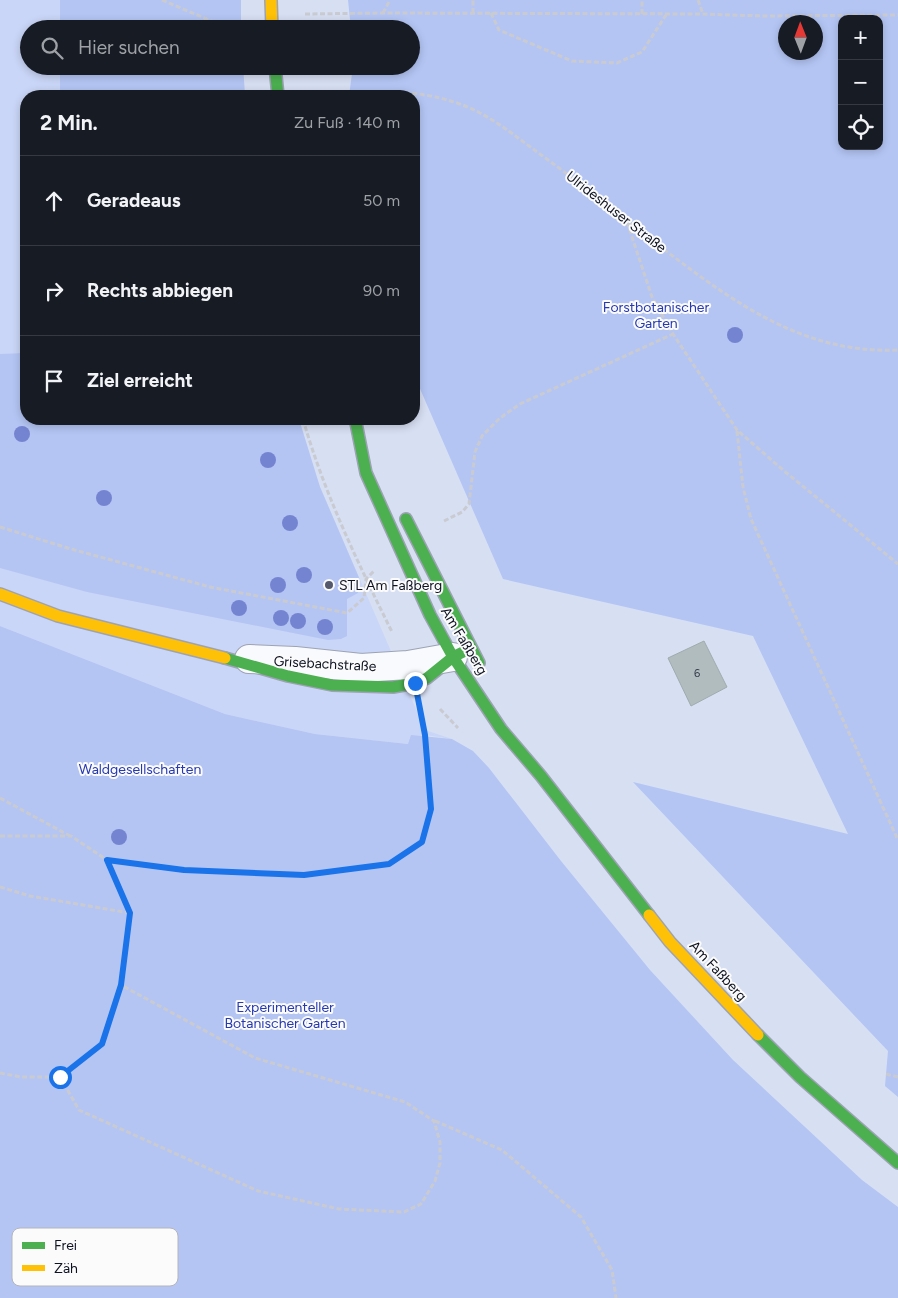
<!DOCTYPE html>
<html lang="de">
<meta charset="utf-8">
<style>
:root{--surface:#171b24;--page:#20242c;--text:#f1f3f6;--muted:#9ea1a6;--line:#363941}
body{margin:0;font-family:Figtree,sans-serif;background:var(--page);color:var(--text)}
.controls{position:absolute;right:15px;top:15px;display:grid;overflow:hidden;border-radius:10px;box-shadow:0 2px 8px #0003}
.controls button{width:45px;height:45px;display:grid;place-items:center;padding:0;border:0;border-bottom:1px solid var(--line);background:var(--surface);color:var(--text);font:25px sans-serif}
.compass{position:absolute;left:778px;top:15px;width:45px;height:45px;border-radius:50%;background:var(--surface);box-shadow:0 2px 8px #0003;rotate:359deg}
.stop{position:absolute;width:15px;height:15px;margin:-11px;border:4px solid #1a73e8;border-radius:50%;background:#fff}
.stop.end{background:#1a73e8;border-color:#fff;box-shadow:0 1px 5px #0008}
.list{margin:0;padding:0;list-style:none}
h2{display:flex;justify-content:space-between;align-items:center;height:65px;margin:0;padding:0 20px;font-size:21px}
h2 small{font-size:16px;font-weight:400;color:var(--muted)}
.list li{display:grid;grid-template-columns:32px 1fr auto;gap:15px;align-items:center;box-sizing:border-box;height:90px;padding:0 20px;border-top:1px solid var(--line)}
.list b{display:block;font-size:19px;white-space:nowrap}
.list em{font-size:16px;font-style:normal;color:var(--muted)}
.icon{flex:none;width:28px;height:28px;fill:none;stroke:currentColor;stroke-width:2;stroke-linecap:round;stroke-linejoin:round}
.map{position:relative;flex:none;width:898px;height:1298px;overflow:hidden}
.search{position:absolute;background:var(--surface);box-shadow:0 2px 8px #0003;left:20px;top:20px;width:400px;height:55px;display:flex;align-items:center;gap:12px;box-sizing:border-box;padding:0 18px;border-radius:28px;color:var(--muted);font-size:19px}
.panel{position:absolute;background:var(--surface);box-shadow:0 2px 8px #0003;left:20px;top:90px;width:400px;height:335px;border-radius:20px}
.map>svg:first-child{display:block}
</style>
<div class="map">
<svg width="898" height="1298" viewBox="0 0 898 1298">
<rect width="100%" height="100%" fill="#d7dff3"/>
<path fill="#cad6f7" d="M 0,0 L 241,0 L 241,29 L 29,29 L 29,66 L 243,66 L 245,96 L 26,96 L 26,419 L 302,437 L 320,487 L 425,730 L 452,739 L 425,735 L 408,744 L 315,734 L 225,714 L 0,626 Z"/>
<path fill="#b4c5f4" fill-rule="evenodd" d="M 60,0 L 241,0 L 241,29 L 60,29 Z
M 348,0 L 898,0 L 898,1097 L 885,1086 L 888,1051 L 633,782 L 848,834 L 753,636 L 503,579 L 414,375 L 414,96 L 349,96 L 353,66 L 411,66 L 411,29 L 351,29 ZM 842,19 L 879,19 L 879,146 L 842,146 ZM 786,22 L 816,22 L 816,52 L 786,52 Z
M 60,66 L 243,66 L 245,96 L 60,96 Z
M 26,353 L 26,419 L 299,419 L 320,487 L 360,580 L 358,593 L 347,599 L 347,636 L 341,639 L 328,640 L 87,592 L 0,568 L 0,354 Z
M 0,626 L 225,714 L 315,734 L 408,744 L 411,735 L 452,739 L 473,751 L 489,768 L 561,861 L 650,970 L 733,1060 L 862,1180 L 898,1207 L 898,1298 L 0,1298 Z"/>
<path fill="#b1bcbf" stroke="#a0abae" d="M 704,641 L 727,687 L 691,706 L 668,658 Z"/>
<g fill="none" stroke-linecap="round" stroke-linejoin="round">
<defs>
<path id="street" d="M 249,659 L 295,661 L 361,668 L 408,665 L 453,657"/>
<path id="fast" d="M 275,66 L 278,96
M 356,423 L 366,473 L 430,615 L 453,657 L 501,729 L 541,776 L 649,915
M 406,519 L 479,663
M 225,658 L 288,676 L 332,685 L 393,687 L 415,683 L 427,678 L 453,657 L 471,648
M 758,1035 L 800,1077 L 898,1163"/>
<path id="slow" d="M 271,0 L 272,29
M 0,594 L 58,616 L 225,658
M 649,915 L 670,942 L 758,1035"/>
</defs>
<use href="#street" stroke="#9da3b4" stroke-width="30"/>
<use href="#fast" stroke="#9da3b4" stroke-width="14"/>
<use href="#slow" stroke="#9da3b4" stroke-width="14"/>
<path stroke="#c9cbd1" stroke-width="3" stroke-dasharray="5 2.5" stroke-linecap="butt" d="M 162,0 L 230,29
M 698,0 L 703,14
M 383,13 L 390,0
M 473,13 L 473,0
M 491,13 L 499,30 L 572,61 L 617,63 L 642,52 L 666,15
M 305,14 L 383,13 L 703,14 L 764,16 L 898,15
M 642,14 L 642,0
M 330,96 C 373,90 416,89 457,103 C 490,114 516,137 544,157 C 587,188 627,222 670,254 C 739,306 807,354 898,350
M 627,222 L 652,297 L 673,334 L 737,430 L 783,470 L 898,564
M 303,419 C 324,493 358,563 392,632
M 737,431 L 743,487 L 751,519 L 898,840
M 444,521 L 462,512 L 469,504 L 475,452 L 482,436 L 500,418 L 520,404 L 673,334
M 0,527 L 71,549 L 210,587 L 347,613 L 364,598 L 366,579 L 375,570
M 440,709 L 458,728
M 0,798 L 70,836
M 0,836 L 71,836 L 107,860 L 184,870 L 304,875 L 389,864 L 422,842 L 431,809 L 425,735 L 421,715
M 0,887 L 30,896 L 130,913
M 0,1073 L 21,1077 L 60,1077 L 102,1044 L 121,985 L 130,913 L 107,860
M 886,1074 L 898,1077
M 60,1077 L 79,1110 L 258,1191 L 339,1209 L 404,1212 L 421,1204 L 435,1181 L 440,1163 L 440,1142 L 434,1121 L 405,1102 L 255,1058 L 121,985
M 435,1121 L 502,1150 L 581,1217 L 612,1270 L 616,1298"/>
<use href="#street" stroke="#f9fafd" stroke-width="28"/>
<use href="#fast" stroke="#4caf50" stroke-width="11"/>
<use href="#slow" stroke="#ffc107" stroke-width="11"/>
</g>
<g fill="#7584d0">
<circle cx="735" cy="335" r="8"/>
<circle cx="22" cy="434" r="8"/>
<circle cx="268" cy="460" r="8"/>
<circle cx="104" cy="498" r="8"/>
<circle cx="290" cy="523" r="8"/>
<circle cx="304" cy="575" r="8"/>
<circle cx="278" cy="585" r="8"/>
<circle cx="239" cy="608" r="8"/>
<circle cx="281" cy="618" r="8"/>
<circle cx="298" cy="621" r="8"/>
<circle cx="325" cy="627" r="8"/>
<circle cx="119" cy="837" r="8"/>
</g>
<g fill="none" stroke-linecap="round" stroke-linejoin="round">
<path stroke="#1a73e8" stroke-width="6" d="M 60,1077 L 102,1044 L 121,985 L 130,913 L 107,860 L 184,870 L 304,875 L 389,864 L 422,842 L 431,809 L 425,735 L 415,683"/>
</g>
<circle fill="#545a6c" stroke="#fbfbfb" stroke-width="2" cx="329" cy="585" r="5"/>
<g text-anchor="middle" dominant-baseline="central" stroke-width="4" stroke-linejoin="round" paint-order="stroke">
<g font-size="11" fill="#373d4a">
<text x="697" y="673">6</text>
</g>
<g font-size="14" fill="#0e1323" stroke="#fbfbfb">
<text transform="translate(616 212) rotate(38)">Ulrideshuser Straße</text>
<text transform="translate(464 641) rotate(59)">Am Faßberg</text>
<text transform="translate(325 664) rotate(3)">Grisebachstraße</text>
<text transform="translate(718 971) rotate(47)">Am Faßberg</text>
</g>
<g font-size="14" fill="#2539b3" stroke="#fbfbfb">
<text x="656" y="307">Forstbotanischer<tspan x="656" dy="16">Garten</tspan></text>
<text x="140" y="769">Waldgesellschaften</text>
<text x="285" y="1007">Experimenteller<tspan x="285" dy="16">Botanischer Garten</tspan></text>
</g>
<g font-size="14" fill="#0e1323" stroke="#fbfbfb" text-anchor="start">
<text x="339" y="585">STL Am Faßberg</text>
</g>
</g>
<rect x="12" y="1228" width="166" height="58" rx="8" fill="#fbfbfb" stroke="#b4b5ba" stroke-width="1"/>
<rect x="22" y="1242" width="23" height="7" fill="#4caf50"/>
<rect x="22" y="1265" width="23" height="6" fill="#ffc107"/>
<g font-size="14" fill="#0e1323">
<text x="54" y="1250">Frei</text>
<text x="54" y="1273">Zäh</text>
</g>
</svg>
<div class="controls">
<button>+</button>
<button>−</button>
<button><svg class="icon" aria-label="locate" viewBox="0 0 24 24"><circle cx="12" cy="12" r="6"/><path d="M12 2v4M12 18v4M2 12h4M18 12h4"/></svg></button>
</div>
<svg class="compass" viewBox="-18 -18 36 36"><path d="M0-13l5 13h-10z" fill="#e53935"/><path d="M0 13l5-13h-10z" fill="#9ea1a6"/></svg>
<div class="stop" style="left:60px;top:1077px"></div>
<div class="stop end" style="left:415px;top:683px"></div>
<div class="search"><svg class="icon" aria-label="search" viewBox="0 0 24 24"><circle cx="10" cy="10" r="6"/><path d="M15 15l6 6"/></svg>Hier suchen</div>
<section class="panel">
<h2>2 Min.<small>Zu Fuß · 140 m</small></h2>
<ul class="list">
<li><svg class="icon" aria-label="ahead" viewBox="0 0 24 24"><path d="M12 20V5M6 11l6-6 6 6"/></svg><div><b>Geradeaus</b></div><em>50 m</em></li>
<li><svg class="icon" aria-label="right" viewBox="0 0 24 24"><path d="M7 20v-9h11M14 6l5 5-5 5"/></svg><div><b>Rechts abbiegen</b></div><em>90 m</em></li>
<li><svg class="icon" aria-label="arrive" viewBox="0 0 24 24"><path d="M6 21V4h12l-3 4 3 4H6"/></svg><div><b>Ziel erreicht</b></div></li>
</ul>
</section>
</div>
